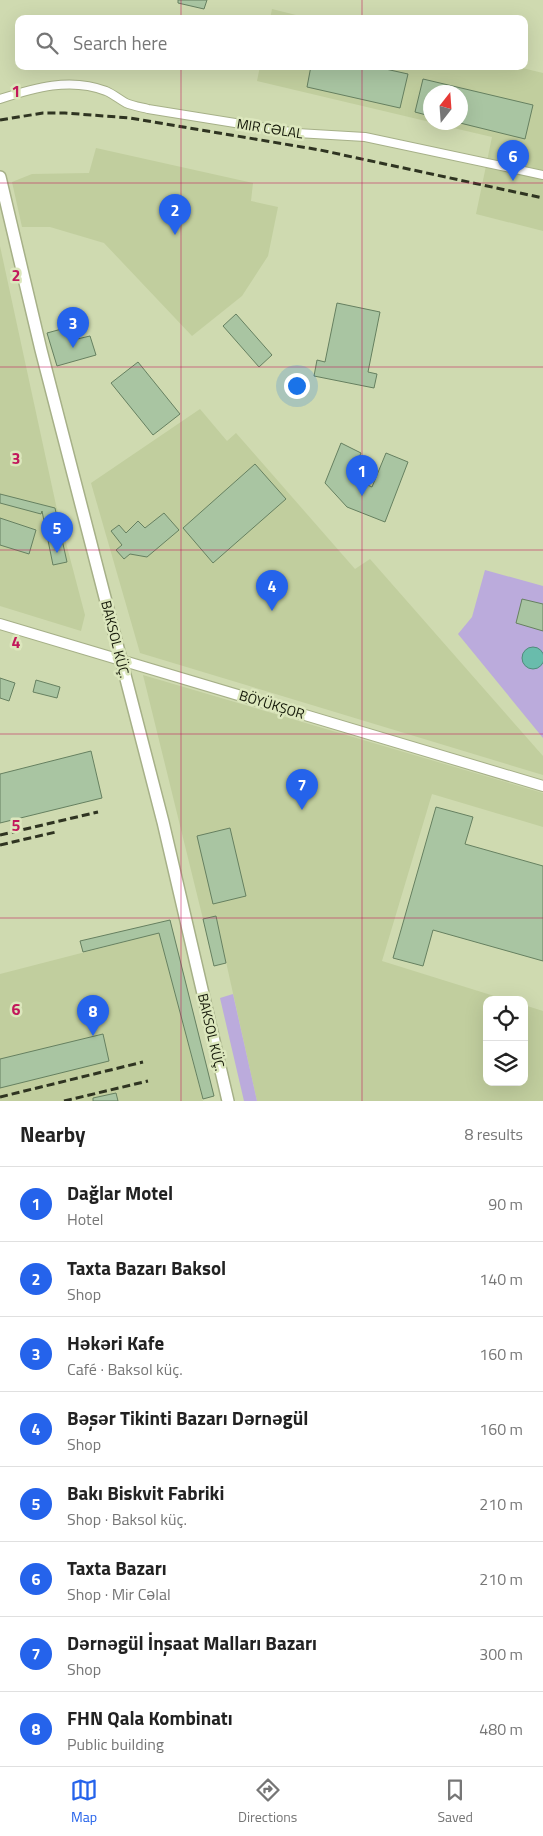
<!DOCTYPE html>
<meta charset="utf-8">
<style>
:root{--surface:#fff;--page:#f2f2f2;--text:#222;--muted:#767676;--line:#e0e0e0;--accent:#2563eb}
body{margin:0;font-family:"Titillium Web",sans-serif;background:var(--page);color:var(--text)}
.controls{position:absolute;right:15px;bottom:15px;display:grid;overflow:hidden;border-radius:10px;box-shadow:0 5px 20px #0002}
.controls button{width:45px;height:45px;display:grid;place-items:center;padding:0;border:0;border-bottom:1px solid var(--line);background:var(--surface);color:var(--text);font:25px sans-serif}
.compass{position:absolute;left:423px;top:85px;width:45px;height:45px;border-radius:50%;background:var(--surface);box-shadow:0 5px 20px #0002;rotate:17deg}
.you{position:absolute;left:296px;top:385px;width:18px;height:18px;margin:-12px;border:4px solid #fff;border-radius:50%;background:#1a73e8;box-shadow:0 0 0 8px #1a73e833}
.badge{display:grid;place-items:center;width:32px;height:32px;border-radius:50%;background:var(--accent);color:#fff;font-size:16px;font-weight:700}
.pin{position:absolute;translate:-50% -41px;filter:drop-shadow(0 1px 2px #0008)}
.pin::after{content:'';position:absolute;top:26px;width:18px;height:15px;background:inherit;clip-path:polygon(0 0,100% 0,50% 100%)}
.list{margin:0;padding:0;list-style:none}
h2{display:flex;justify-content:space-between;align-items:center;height:65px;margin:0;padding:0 20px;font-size:21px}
h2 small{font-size:16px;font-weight:400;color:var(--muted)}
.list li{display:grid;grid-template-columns:32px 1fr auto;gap:15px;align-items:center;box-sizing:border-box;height:75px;padding:0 20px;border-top:1px solid var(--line)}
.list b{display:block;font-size:19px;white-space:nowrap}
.list p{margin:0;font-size:16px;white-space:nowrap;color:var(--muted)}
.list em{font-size:16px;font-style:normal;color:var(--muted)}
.icon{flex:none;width:28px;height:28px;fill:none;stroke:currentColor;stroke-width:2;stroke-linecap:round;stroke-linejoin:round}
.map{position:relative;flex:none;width:543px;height:1101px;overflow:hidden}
.search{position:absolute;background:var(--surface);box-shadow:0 5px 20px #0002;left:15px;right:15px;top:15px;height:55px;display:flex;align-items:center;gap:12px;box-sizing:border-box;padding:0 18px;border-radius:10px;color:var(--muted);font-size:19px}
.sheet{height:665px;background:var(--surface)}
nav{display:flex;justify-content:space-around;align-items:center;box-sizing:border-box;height:70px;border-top:1px solid var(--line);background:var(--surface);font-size:14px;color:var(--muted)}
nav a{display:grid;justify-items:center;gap:2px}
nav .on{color:var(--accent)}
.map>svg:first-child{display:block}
</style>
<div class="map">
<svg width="543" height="1101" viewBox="0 0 543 1101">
<rect width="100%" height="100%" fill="#cfdab0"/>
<path fill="#c1ce9e" d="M 272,9 L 312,19 L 270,19 Z
M 260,66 L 514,66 L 543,73 L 543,231 L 476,214 L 492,137 L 432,123 L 460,122 L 460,92 L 430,92 L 430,122 L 257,81 Z
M 96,148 L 253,183 L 251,201 L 278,207 L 268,256 L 242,296 L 192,336 L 104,243 L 50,227 L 22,227 L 12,182 L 32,174 L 89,173 Z
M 0,246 L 56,505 L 85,615 L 81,631 L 0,606 Z
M 200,409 L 227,441 L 236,433 L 355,569 L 370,559 L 543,756 L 543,775 L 140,653 L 91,483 Z
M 143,675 L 543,793 L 543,827 L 432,794 L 382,961 L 507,1000 L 487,1000 L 487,1082 L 524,1082 L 524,1005 L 543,1011 L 543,1101 L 257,1101 L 216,917 L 203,919 Z
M 159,933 L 203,1101 L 0,1101 L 0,974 Z"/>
<path fill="#bbabdc" d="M 485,570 L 543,586 L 543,738 L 458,634 L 472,617 Z
M 233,994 L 257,1101 L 244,1101 L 220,998 Z"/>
<path fill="#69bcac" stroke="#508b7b" d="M522 658a11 11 0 1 1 22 0a11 11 0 1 1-22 0Z"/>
<path fill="#a9c5a2" stroke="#668060" d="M 178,0 L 207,0 L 204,9 L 178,3 Z
M 311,66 L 372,66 L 408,74 L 400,108 L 307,87 Z
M 423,79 L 533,105 L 525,139 L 460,123 L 460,92 L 430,92 L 430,116 L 415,112 Z
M 337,303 L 380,312 L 368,372 L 377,374 L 374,388 L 314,376 L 317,360 L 325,362 Z
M 236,314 L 272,355 L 259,367 L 223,326 Z
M 69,327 L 73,340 L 90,336 L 96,355 L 57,366 L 47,333 Z
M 138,362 L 180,414 L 153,435 L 111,383 Z
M 341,443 L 361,453 L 350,477 L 372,487 L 386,453 L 408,462 L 385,522 L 347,507 L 325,483 Z
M 255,464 L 286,499 L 213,563 L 183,528 Z
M 0,494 L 55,508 L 67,562 L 53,565 L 42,511 L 41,514 L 0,503 Z
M 164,513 L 179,530 L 147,557 L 130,554 L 124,559 L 116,550 L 122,545 L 111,531 L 119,525 L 126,533 L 138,521 L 145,528 Z
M 0,518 L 36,530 L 29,554 L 0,545 Z
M 522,599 L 543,604 L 543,631 L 516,623 Z
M 0,678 L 15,683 L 9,701 L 0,698 Z
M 36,680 L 60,687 L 57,698 L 33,692 Z
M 91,751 L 102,798 L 0,823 L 0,774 Z
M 436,807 L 473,817 L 465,844 L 543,866 L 543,961 L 433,930 L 423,966 L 393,958 Z
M 230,828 L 246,896 L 213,904 L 197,836 Z
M 216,916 L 226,963 L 214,966 L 203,919 Z
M 170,920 L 214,1096 L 203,1099 L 159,933 L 83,952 L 80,941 Z
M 103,1034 L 109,1061 L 0,1088 L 0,1059 Z
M 116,1093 L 118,1101 L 93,1101 L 93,1098 Z"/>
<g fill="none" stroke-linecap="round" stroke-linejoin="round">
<defs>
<path id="minor" d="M 0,99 C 34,88 70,77 106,91 C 113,94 119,99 126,103 C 133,106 140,107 148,109 L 297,133 L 365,137 L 543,175"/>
<path id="tertiary" d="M 0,624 L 543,786"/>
<path id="secondary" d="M 0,177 L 41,350 L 163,822 L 228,1101"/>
</defs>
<use href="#minor" stroke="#a6b088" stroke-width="10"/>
<use href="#tertiary" stroke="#a6b088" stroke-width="12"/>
<use href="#secondary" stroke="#a6b088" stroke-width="14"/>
<use href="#minor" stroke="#fff" stroke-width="8"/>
<use href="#tertiary" stroke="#fff" stroke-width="10"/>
<use href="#secondary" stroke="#fff" stroke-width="11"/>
<path stroke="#2f3421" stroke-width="3" stroke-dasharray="8 4" stroke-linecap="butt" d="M 0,120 L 43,113 L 65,113 L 130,118 L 320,150 L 543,198
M 0,835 L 98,812
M 0,845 L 56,832
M 0,1097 L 143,1062
M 64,1101 L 148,1081"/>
</g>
<path fill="none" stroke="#c2185b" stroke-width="1" stroke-opacity="0.55" d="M 181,0 L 181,19M 362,0 L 362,19M 181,66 L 181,1101M 362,66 L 362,1101M 0,183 L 543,183M 0,367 L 543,367M 0,550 L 543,550M 0,734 L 543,734M 0,918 L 543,918"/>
<g text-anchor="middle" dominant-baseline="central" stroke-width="5" stroke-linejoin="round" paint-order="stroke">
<g font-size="14" fill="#141808" stroke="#dce7bd">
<text transform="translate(270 128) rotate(9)">MIR CƏLAL</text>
<text transform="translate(116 639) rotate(76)">BAKSOL KÜÇ.</text>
<text transform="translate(272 704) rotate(17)">BÖYÜKŞOR</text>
<text transform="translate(212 1032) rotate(77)">BAKSOL KÜÇ.</text>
</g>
</g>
<g font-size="16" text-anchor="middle" font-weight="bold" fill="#c2185b" stroke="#dce7bd" stroke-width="5" stroke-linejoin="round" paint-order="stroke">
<text x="16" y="97">1</text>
<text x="16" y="281">2</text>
<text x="16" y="464">3</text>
<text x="16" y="648">4</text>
<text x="16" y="831">5</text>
<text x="16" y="1015">6</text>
</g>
</svg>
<div class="controls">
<button><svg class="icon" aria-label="locate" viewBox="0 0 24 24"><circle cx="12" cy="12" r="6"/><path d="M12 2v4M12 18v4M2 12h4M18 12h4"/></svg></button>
<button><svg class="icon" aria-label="layers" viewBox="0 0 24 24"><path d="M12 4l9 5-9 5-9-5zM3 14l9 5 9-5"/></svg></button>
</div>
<svg class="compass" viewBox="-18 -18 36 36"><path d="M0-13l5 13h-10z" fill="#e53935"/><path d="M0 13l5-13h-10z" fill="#767676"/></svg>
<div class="you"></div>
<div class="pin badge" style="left:362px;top:496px">1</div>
<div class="pin badge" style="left:175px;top:235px">2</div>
<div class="pin badge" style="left:73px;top:348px">3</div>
<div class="pin badge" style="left:272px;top:611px">4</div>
<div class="pin badge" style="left:57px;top:553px">5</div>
<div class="pin badge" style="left:513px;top:181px">6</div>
<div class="pin badge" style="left:302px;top:810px">7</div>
<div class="pin badge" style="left:93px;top:1036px">8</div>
<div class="search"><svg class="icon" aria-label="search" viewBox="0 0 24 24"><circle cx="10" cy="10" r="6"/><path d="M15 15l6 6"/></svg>Search here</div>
</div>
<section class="sheet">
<h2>Nearby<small>8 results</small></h2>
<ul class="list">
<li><span class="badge">1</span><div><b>Dağlar Motel</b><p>Hotel</p></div><em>90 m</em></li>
<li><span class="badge">2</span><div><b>Taxta Bazarı Baksol</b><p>Shop</p></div><em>140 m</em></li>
<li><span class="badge">3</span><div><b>Həkəri Kafe</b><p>Café · Baksol küç.</p></div><em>160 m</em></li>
<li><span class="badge">4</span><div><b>Bəşər Tikinti Bazarı Dərnəgül</b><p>Shop</p></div><em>160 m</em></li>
<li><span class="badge">5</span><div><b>Bakı Biskvit Fabriki</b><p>Shop · Baksol küç.</p></div><em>210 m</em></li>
<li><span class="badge">6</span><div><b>Taxta Bazarı</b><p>Shop · Mir Cəlal</p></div><em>210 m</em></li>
<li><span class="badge">7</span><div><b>Dərnəgül İnşaat Malları Bazarı</b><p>Shop</p></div><em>300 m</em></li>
<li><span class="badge">8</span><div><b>FHN Qala Kombinatı</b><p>Public building</p></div><em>480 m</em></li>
</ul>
</section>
<nav>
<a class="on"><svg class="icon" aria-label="map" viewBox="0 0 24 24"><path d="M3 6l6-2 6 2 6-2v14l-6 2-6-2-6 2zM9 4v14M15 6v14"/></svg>Map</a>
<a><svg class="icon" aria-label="directions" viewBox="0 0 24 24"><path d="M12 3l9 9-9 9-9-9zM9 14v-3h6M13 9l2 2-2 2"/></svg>Directions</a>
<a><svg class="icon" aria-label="saved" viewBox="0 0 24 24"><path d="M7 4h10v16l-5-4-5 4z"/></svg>Saved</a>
</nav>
